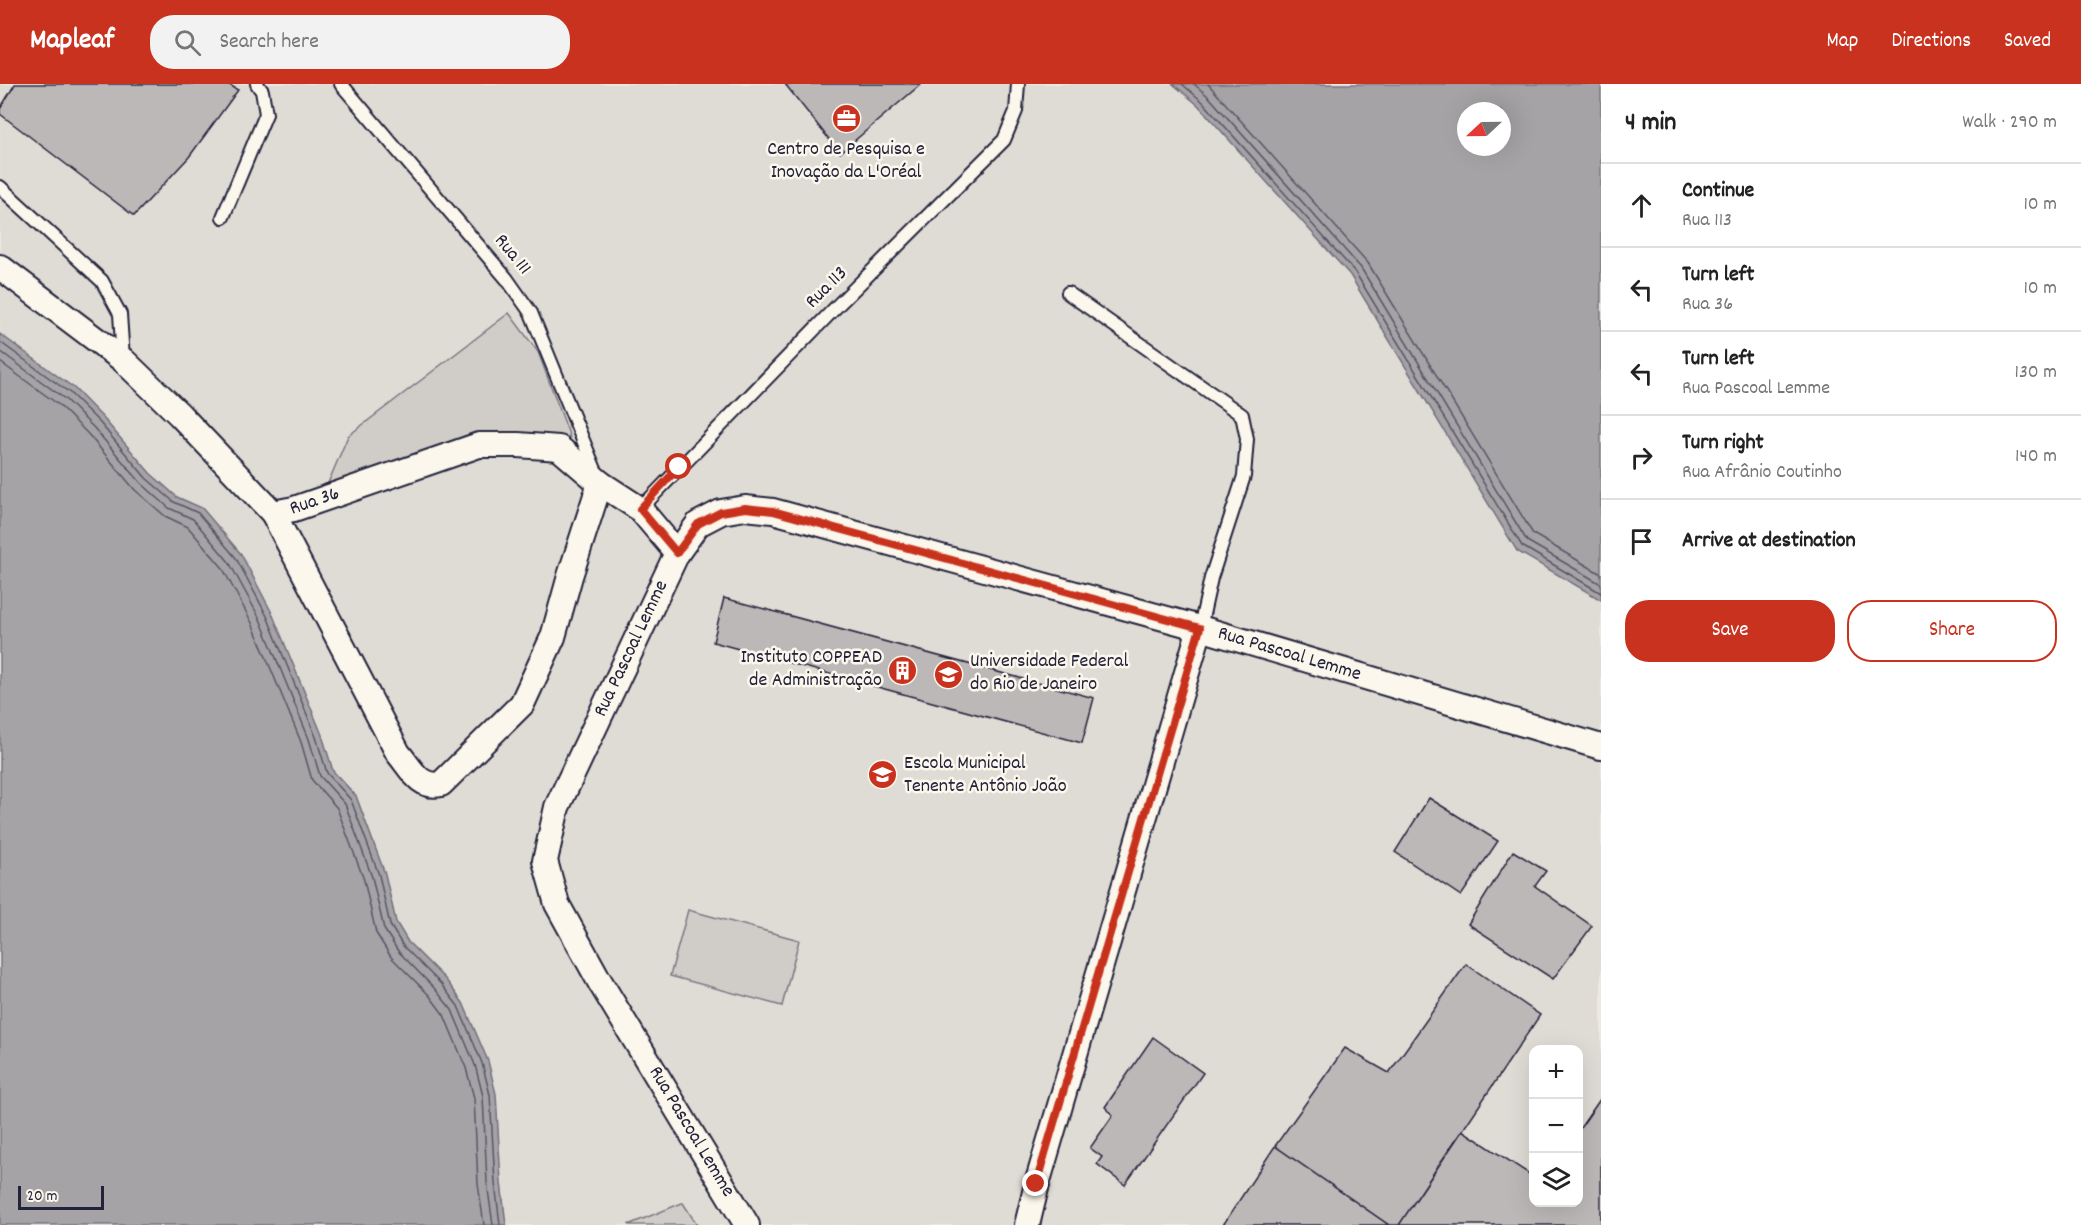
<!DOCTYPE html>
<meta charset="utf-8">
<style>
:root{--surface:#fff;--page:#f2f2f2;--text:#222;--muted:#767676;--line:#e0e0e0;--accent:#c8321e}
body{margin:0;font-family:Dekko,sans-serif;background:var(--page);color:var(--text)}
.controls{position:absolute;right:18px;bottom:18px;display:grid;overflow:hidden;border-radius:12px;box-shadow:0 6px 24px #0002}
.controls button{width:54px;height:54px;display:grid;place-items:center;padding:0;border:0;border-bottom:2px solid var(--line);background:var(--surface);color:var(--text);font:30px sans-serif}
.compass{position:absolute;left:1457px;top:18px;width:54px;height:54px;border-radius:50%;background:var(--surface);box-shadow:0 6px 24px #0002;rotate:248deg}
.scale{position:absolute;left:18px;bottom:15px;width:86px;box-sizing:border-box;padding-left:6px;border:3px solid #22223b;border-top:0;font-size:16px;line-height:21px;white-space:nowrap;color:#22223b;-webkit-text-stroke:4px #fbf7ec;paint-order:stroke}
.stop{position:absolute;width:18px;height:18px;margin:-14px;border:4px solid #c8321e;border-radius:50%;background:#fff}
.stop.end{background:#c8321e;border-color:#fff;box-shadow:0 2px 6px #0008}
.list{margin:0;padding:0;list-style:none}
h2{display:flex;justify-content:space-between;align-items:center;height:78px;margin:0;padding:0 24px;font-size:26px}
h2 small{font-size:20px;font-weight:400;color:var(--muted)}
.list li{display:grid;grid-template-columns:39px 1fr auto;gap:18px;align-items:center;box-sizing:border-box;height:84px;padding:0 24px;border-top:2px solid var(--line)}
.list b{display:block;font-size:22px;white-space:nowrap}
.list p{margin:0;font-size:20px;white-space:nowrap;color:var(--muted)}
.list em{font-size:20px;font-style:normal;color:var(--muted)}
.actions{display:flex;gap:12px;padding:18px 24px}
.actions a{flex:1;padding:14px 0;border:2px solid var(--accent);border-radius:24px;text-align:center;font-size:21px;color:var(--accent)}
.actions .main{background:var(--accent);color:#fff}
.icon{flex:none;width:33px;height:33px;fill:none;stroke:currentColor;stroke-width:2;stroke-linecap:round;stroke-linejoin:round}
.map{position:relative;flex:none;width:1601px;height:1141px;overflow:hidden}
header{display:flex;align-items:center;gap:36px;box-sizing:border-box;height:84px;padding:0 30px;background:var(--accent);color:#fff}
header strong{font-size:28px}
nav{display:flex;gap:33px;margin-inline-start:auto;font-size:21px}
.search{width:420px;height:54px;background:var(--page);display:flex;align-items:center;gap:15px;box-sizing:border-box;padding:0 21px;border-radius:24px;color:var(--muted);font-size:22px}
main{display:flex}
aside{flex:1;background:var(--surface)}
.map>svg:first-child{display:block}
</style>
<header>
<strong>Mapleaf</strong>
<div class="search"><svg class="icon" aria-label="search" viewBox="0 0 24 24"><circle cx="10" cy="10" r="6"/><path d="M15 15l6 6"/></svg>Search here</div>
<nav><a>Map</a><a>Directions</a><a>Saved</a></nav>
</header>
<main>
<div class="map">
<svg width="1601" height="1141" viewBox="0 0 1601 1141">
<rect width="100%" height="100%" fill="#eeeae2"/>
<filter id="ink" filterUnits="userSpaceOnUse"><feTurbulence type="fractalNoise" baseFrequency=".0167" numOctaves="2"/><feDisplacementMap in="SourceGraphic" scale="12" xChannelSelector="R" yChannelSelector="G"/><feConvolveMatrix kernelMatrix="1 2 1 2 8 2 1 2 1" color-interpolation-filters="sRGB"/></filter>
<g filter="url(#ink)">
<path fill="#dfdbd5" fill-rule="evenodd" d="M 0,0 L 1173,0 L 1198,21 L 1350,191 L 1517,467 L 1601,516 L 1601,1141 L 506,1141 L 501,1098 L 463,919 L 446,896 L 408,858 L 396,838 L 385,790 L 356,712 L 333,687 L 322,651 L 202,424 L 177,413 L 150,389 L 104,335 L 74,304 L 0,250 ZM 1534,966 L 1578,966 L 1578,1118 L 1534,1118 Z"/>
<path fill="#d0cdc9" stroke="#797882" stroke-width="1.5" d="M 509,229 L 538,268 L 570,353 L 475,348 L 326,404 L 348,352 Z
M 688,826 L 799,856 L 782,922 L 670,892 Z
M 683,1119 L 697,1141 L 628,1141 L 682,1119 Z"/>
<path fill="#a6a3a7" stroke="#716f7c" stroke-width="1.5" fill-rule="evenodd" d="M 1173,0 L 1601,0 L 1601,516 L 1517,467 L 1350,191 L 1198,21 ZM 1466,27 L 1502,27 L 1502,63 L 1466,63 Z
M 0,250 L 74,304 L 104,335 L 150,389 L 177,413 L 202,424 L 241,470 L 272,529 L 322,651 L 333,687 L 356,712 L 385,790 L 396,838 L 408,858 L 446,896 L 463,919 L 488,977 L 496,1010 L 501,1098 L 506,1141 L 0,1141 Z"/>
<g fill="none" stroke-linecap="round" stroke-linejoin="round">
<path stroke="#575666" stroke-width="1.5" d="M 1182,0 L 1203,18 L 1355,188 L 1522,462 L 1601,509
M 1194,0 L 1209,13 L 1361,184 L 1527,457 L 1601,500
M 1208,0 L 1368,179 L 1533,450 L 1601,490
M 0,258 L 70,309 L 100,339 L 146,394 L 174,418 L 198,429 L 236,474 L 267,532 L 316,653 L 327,689 L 351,716 L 379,791 L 390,841 L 403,862 L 441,900 L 458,922 L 482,979 L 490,1011 L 495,1099 L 500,1141
M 0,267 L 65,315 L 94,344 L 141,399 L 169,424 L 193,435 L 229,478 L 260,535 L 309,655 L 320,692 L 345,720 L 372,793 L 384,845 L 398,867 L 435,905 L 452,926 L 475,981 L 483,1012 L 487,1099 L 493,1141
M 0,278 L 59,321 L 88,350 L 135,406 L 165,432 L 188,443 L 222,483 L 252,539 L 301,658 L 312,696 L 337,724 L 364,796 L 376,849 L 391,873 L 429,911 L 444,931 L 466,984 L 474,1014 L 478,1100 L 484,1141"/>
</g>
<path fill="#bcb8b8" stroke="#22223b" stroke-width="1.5" d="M 15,0 L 228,0 L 238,6 L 189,73 L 134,132 L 0,30 L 0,25 Z
M 785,0 L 919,0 L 920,1 L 840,69 Z
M 724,514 L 1094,614 L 1082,659 L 713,558 Z
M 1429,714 L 1498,757 L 1461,812 L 1395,768 Z
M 1513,767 L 1546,787 L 1535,802 L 1592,842 L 1553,895 L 1468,840 Z
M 1466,880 L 1540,931 L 1399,1141 L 1389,1141 L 1275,1062 L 1345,964 L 1389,989 Z
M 1153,953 L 1203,989 L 1125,1101 L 1097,1080 L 1102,1073 L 1090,1064 L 1113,1031 L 1105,1023 Z
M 1601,1014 L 1601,1141 L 1399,1141 L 1462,1046 L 1534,1093 L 1534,1118 L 1578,1118 L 1578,1047 Z
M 1275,1062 L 1389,1141 L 1223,1141 Z"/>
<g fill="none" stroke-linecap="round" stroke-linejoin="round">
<defs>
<path id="service" d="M 341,0 L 507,195 L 531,229 L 596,388
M 0,103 L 102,197 L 120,230 L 123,275
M 223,133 L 266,30 L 262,7 L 257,0
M 1068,209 L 1242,331 L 1247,355 L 1244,392 L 1211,494 L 1200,544
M 640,425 L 839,220 L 1004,56 L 1016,27 L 1018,0"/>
<g id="minor">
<path id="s1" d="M 0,183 L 123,276 L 180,331 L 273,429 L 294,425 L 479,361 L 518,361 L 559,364 L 600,399 L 640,425 L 677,469"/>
<path d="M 273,429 L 398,669 C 411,684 419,705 441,700 L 522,620 L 553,553 L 570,492 L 600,399"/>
<path id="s2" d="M 747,1141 L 600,898 L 557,820 L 545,777 L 557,723 L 677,469 L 698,440 L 721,428 L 745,424 L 773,427 L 1200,544 L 1601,663"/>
<path d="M 1027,1141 L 1037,1100 L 1200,544"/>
</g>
</defs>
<use href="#service" stroke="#22223b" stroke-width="16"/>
<use href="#minor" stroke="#22223b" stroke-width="28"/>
<use href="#service" stroke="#fbf7ec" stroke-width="12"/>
<use href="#minor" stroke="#fbf7ec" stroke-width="24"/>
</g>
</g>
<g fill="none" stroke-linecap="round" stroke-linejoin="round" filter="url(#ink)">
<path stroke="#c8321e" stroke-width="8" d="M 679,383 L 640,425 L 677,469 L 698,440 L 721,428 L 745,424 L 773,427 L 1200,544 L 1036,1100"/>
</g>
<defs>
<symbol id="office-disc" viewBox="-11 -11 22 22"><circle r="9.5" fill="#c8321e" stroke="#fbf7ec"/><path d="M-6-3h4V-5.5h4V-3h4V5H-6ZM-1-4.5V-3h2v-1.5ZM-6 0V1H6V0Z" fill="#fff"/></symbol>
<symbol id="building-disc" viewBox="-11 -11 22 22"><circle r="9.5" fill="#c8321e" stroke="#fbf7ec"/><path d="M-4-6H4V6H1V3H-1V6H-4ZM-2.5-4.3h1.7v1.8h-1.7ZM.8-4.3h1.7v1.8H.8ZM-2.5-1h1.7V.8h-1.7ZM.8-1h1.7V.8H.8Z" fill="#fff"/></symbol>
<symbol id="university-disc" viewBox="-11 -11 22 22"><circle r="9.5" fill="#c8321e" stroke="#fbf7ec"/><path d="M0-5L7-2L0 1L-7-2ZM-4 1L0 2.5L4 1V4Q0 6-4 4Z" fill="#fff"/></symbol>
<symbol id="school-disc" viewBox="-11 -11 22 22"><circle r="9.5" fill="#c8321e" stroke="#fbf7ec"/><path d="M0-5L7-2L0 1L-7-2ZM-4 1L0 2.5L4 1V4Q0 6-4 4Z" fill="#fff"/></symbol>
</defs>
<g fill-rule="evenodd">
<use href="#office-disc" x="830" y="18" width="33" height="33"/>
<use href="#building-disc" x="886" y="570" width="33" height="33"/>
<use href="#university-disc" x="932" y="574" width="33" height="33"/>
<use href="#school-disc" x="866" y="674" width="33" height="33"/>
</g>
<g text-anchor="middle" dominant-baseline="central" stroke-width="5" stroke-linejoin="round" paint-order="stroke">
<g font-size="20" fill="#22223b" stroke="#fbf7ec" text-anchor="start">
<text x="846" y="66" text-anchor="middle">Centro de Pesquisa e<tspan x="846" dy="23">Inovação da L'Oréal</tspan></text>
<text x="882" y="574" text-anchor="end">Instituto COPPEAD<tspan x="882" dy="23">de Administração</tspan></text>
<text x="970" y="578">Universidade Federal<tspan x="970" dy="23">do Rio de Janeiro</tspan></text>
<text x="904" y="680">Escola Municipal<tspan x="904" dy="23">Tenente Antônio João</tspan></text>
</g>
<g font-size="20" fill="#22223b" stroke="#fbf7ec">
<text transform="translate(512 171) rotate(51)">Rua 111</text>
<text transform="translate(827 204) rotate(-45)">Rua 113</text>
<text stroke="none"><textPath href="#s1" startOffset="412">Rua 36</textPath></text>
<text stroke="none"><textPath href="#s2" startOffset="648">Rua Pascoal Lemme</textPath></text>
<text stroke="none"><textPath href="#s2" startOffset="1404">Rua Pascoal Lemme</textPath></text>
<text transform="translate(691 1048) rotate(59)">Rua Pascoal Lemme</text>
</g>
</g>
</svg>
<div class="controls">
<button>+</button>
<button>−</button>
<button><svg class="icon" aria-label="layers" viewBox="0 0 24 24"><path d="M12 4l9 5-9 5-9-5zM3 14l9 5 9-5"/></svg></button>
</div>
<svg class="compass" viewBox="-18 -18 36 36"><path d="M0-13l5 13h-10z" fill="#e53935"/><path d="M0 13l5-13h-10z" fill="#767676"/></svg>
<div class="scale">20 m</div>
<div class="stop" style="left:679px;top:383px"></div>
<div class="stop end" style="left:1036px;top:1100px"></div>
</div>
<aside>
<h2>4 min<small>Walk · 290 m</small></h2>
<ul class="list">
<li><svg class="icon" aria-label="ahead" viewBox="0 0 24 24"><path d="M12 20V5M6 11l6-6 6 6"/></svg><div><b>Continue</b><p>Rua 113</p></div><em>10 m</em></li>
<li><svg class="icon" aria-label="left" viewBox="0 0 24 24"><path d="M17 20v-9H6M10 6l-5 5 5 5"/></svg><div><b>Turn left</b><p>Rua 36</p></div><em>10 m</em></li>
<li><svg class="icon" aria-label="left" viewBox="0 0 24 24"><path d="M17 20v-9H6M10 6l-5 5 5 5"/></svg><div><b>Turn left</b><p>Rua Pascoal Lemme</p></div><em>130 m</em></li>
<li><svg class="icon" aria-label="right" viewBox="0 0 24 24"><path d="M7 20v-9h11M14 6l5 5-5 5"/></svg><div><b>Turn right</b><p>Rua Afrânio Coutinho</p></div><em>140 m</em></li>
<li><svg class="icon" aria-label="arrive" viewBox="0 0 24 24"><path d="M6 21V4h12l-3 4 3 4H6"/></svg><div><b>Arrive at destination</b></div></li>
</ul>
<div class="actions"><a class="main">Save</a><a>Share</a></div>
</aside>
</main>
